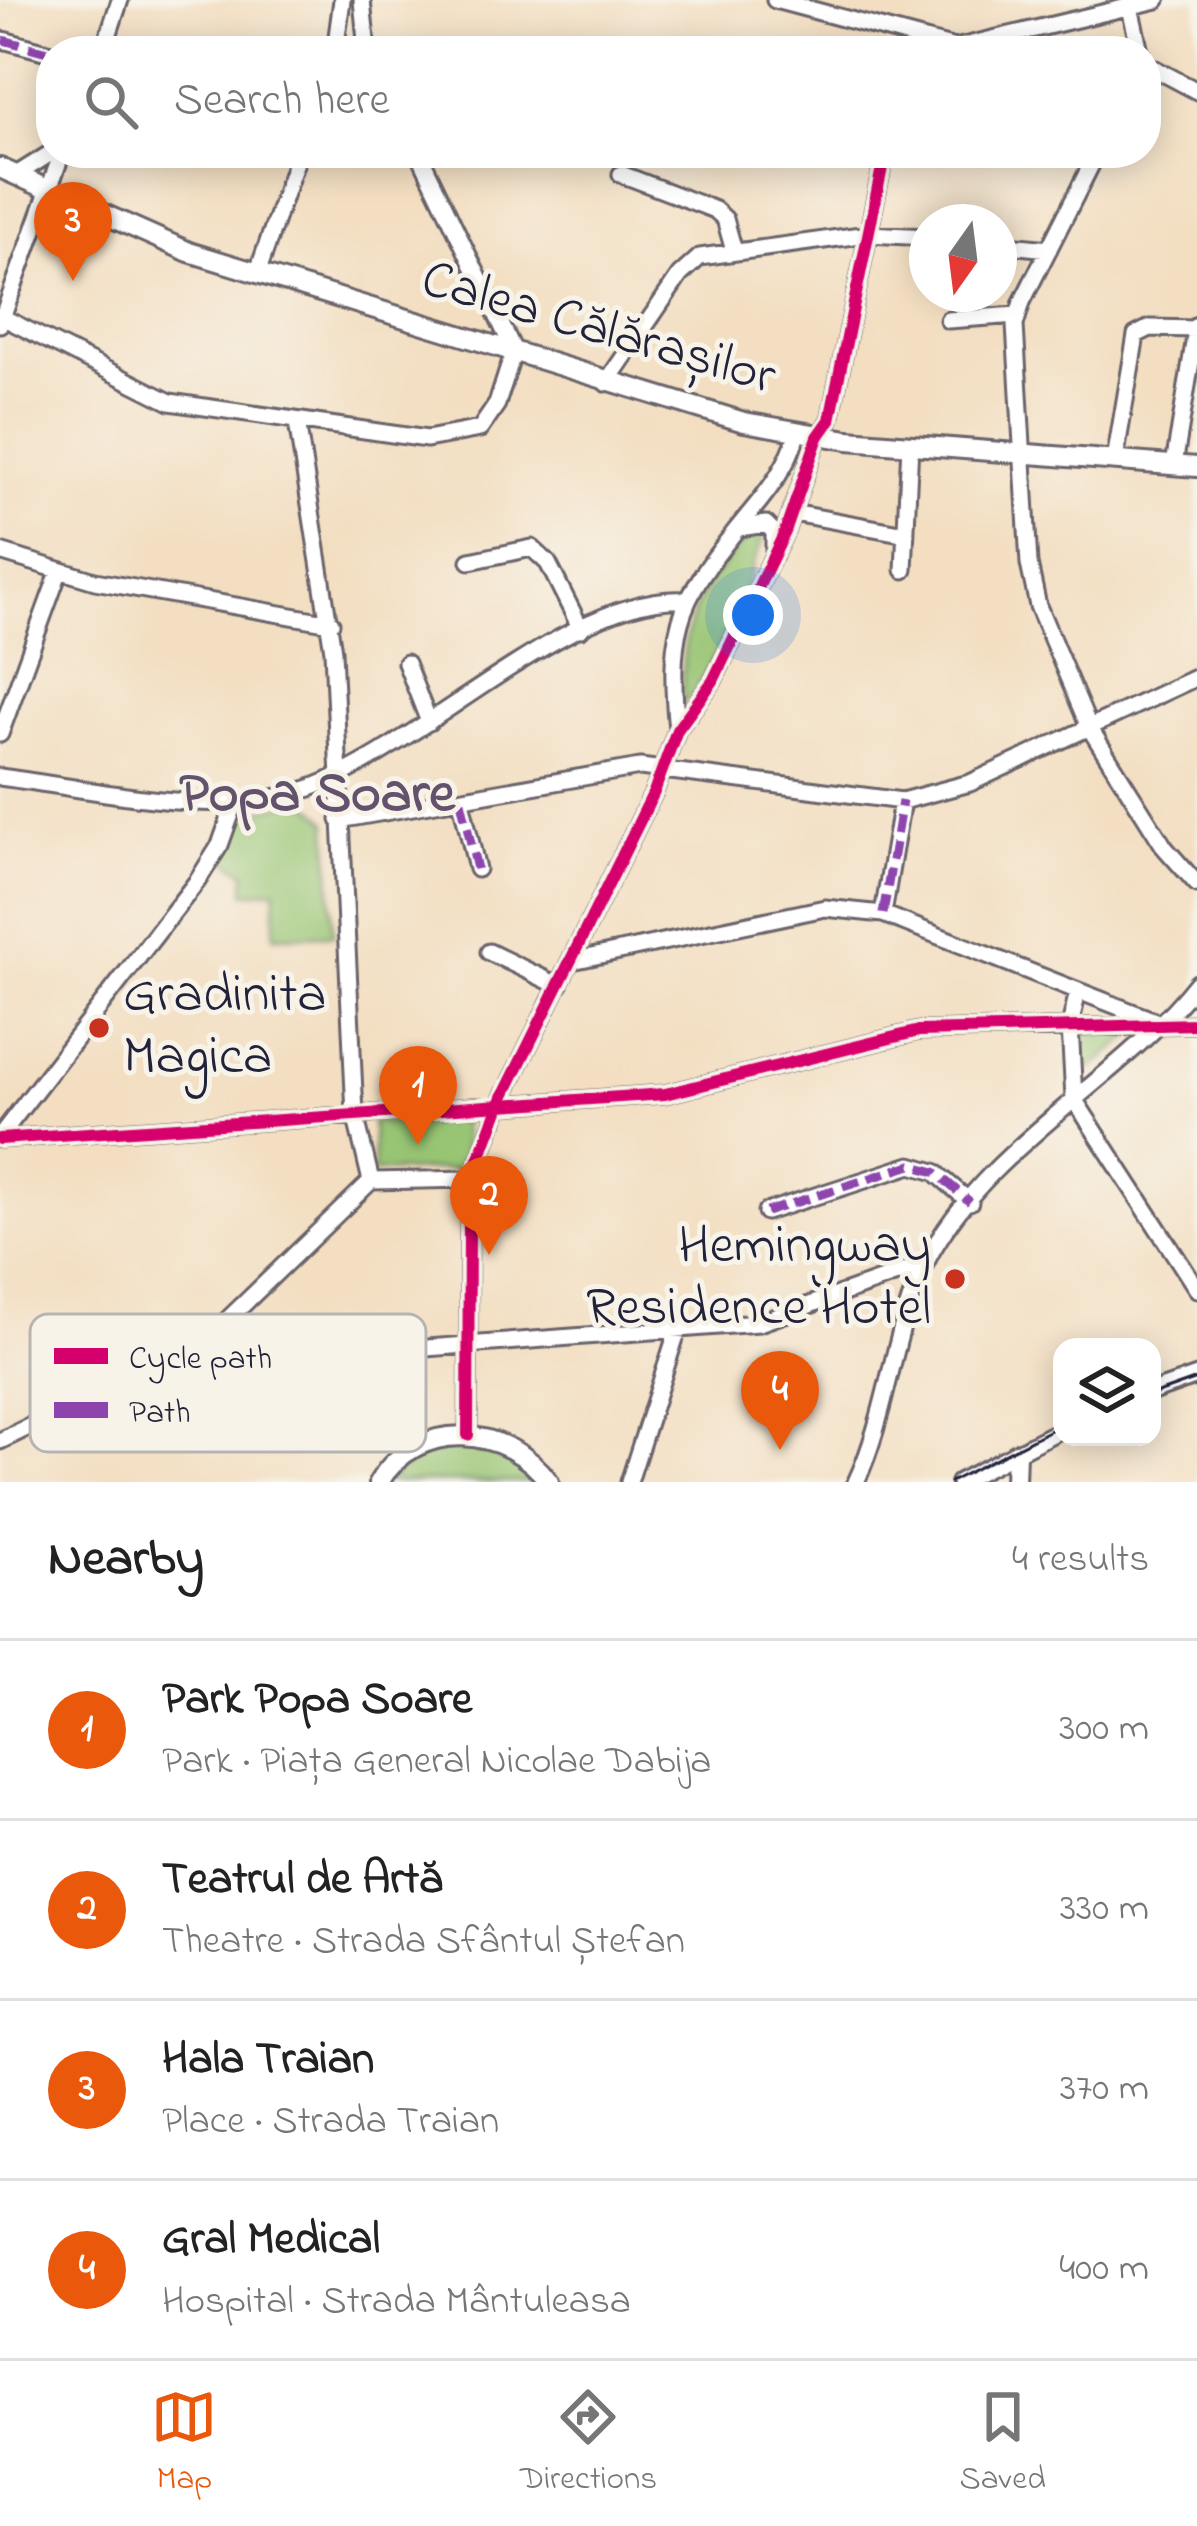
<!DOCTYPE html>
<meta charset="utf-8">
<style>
:root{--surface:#fff;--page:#f2f2f2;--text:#222;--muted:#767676;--line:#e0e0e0;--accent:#ea580c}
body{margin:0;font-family:"Indie Flower",sans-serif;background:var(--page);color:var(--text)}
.controls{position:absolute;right:36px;bottom:36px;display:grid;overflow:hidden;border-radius:24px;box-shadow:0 6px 30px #0003}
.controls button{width:108px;height:108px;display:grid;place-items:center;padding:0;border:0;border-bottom:3px solid var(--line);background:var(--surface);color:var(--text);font:60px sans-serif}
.compass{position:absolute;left:909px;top:204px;width:108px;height:108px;border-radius:50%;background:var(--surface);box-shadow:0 6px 30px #0003;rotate:194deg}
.you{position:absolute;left:753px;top:615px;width:42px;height:42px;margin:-30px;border:9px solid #fff;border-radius:50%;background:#1a73e8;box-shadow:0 0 0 18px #1a73e833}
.badge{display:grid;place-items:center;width:78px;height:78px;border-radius:50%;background:var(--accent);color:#fff;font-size:39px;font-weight:700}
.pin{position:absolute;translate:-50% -99px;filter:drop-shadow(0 3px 6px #0008)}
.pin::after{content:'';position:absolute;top:63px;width:42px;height:36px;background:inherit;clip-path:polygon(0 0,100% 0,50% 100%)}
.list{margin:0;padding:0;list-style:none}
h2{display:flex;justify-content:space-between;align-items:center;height:156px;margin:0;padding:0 48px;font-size:51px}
h2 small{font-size:39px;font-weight:400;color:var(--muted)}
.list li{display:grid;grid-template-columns:78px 1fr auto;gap:36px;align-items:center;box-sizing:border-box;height:180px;padding:0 48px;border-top:3px solid var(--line)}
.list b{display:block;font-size:45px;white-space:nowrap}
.list p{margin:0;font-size:39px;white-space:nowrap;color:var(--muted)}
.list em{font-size:39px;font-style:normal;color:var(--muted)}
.icon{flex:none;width:66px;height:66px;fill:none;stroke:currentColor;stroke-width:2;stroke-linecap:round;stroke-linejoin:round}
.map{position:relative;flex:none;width:1197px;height:1482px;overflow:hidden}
.search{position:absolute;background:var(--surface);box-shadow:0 6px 30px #0003;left:36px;right:36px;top:36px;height:132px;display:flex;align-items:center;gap:30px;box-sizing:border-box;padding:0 42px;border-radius:48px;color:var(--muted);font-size:45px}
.sheet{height:876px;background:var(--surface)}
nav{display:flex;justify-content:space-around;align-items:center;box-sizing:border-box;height:168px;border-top:3px solid var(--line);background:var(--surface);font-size:33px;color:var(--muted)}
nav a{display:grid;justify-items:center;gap:6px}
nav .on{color:var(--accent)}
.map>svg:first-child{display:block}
</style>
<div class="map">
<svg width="1197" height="1482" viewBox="0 0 1197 1482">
<rect width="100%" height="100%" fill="#f7f3e8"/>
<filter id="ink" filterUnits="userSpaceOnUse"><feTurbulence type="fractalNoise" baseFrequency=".00833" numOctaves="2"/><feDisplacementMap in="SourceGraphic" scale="24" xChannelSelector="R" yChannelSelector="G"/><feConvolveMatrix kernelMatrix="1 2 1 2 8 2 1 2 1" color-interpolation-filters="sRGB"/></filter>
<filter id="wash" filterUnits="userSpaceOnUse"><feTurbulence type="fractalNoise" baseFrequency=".004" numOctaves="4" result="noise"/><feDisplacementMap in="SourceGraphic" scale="48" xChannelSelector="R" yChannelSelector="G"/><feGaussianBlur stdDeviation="2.7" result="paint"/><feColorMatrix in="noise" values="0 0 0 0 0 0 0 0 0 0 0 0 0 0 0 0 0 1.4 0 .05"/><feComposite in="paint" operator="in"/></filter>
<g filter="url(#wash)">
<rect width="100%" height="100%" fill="#f3dec1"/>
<path fill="#98c573" stroke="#5d7457" stroke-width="3" d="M 753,531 L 763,537 C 743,596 722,656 683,705 C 679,619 696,592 753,531 Z
M 291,804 L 310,805 L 328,822 L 333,935 L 274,936 L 276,890 L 245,893 L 245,872 L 221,857 L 244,812 Z
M 1138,1030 L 1077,1080 L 1077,1032 Z
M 463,1119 L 465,1169 L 374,1172 L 372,1122 Z
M 459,1444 L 510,1458 L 539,1482 L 387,1482 L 412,1459 Z"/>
</g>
<g filter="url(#ink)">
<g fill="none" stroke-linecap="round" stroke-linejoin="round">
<defs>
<path id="minor" d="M 362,0 L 367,51
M 775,0 L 955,48 L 1157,0
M 1129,3 L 1140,51
M 3,40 L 51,53
M 103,51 L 120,0
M 335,51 L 342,0
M 1146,64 L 1197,91
M 1097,153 L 1022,302 L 1015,325 L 1029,564 L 1038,606 L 1089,727 L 1165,848 L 1197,884
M 621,174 L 715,210 L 725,219 L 734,251
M 16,175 L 51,153
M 999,244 L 1049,249
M 257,274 L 299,153
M 0,316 L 170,402 L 427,439 L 480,429 L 497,404 L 514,351 L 419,153
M 948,320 L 1017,315
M 0,324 L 62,153
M 606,383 L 680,275 L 700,257 L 868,234 L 927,237
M 297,422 L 333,651 L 355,1114 L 371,1181
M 1115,460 L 1136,335 L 1150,328 L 1196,329
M 1174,465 L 1197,325
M 793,513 L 906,534
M 739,528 L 766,524 L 774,532 L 774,552
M 0,552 L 95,581 L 331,623
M 470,561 L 532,548 L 548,563 L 581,629
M 904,570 L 910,444
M 406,663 L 429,722
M 677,730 C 666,619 682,596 750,513 C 770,489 789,464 797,434
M 0,734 L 59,572
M 0,777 C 94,789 220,821 310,788 C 419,749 572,593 685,600
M 461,801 L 477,869
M 339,820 L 640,767 L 902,801 L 970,783 L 1197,677
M 883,914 L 902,801
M 489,952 L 559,986
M 572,961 L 825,908 L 883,914 L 1155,1021
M 1078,991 L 1070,1026 L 1074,1099 L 1197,1289
M 0,1136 L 198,880 L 220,845 L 235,803
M 0,1139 L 665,1094 L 919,1031 L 1197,1024
M 371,1181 L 472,1179
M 766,1212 L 911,1165 L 935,1172 L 970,1202
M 147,1369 L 759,1323 L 925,1264
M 1152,1392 L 1197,1376
M 468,1435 L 469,1225 L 475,1170 L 503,1097 L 654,792 L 677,730 L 713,681 L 785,532 L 818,437 L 830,420 L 885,153
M 0,1441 L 147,1369 L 222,1325 L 371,1181
M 629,1482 L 677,1332
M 856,1482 C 888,1414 893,1329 925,1264 C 983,1147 1118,1083 1197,983
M 959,1482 L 1062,1429"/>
<path id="major" d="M 0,168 L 189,252 L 744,422 L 848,440 L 1197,467
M 379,1482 C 418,1417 508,1425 549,1482
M 1015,1482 L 1016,1453"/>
</defs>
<use href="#minor" stroke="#6b646a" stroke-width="21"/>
<use href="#major" stroke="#6b646a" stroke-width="24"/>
<use href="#minor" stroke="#fff" stroke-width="15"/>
<use href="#major" stroke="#fff" stroke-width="18"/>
<path stroke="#22223b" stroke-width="3" d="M 1152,1395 L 1197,1379
M 950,1482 L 1062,1424"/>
<path stroke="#8e44ad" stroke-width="9" stroke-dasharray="18 9" stroke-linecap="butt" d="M 3,40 L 51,53
M 461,801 L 477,869
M 883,914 L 902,801
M 766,1212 L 911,1165 L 935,1172 L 970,1202"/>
<defs>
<path id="cycleway" d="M 0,1139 L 665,1094 L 919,1031 L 1197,1024
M 468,1435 L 469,1225 L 475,1170 L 503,1097 L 654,792 L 677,730 L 713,681 L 785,532 L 818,437 L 830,420 L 885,153"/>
</defs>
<use href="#cycleway" stroke="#f7f3e8" stroke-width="20"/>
<use href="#cycleway" stroke="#d6006c" stroke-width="12"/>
</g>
</g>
<g fill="#c8321e" stroke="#f7f3e8" stroke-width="4.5">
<circle cx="99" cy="1028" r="12"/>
<circle cx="955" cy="1279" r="12"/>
</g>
<g text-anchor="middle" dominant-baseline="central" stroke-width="10" stroke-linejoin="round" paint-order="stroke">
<g font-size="54" fill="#22223b" stroke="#f7f3e8">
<text transform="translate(598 330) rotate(16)">Calea Călărașilor</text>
</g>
<g font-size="54" fill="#22223b" stroke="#f7f3e8" text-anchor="start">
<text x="123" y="997">Gradinita<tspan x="123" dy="62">Magica</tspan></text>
<text x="931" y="1248" text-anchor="end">Hemingway<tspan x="931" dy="62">Residence Hotel</tspan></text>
</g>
<g font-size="57" font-weight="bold" fill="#63526c" stroke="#f7f3e8">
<text x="317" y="796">Popa Soare</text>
</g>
</g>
<rect x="30" y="1314" width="396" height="138" rx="18" fill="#f7f3e8" stroke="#b7b4b4" stroke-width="3"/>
<rect x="54" y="1348" width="54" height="16" fill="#d6006c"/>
<rect x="54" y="1402" width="54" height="16" fill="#8e44ad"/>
<g font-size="33" fill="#22223b">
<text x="129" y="1368">Cycle path</text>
<text x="129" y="1422">Path</text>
</g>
</svg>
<div class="controls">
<button><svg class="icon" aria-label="layers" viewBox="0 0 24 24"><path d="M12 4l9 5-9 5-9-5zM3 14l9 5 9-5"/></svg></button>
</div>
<svg class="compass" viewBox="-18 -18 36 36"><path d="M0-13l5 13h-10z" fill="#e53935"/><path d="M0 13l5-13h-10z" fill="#767676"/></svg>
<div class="you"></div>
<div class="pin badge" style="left:418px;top:1145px">1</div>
<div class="pin badge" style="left:489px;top:1255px">2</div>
<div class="pin badge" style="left:73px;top:281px">3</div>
<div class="pin badge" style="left:780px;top:1450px">4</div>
<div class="search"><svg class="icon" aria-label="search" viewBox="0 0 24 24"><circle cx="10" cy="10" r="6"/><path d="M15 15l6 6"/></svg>Search here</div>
</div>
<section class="sheet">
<h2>Nearby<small>4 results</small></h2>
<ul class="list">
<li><span class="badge">1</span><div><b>Park Popa Soare</b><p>Park · Piața General Nicolae Dabija</p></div><em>300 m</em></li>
<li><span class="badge">2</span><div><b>Teatrul de Artă</b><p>Theatre · Strada Sfântul Ștefan</p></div><em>330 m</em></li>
<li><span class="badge">3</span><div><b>Hala Traian</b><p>Place · Strada Traian</p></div><em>370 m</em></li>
<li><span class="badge">4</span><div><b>Gral Medical</b><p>Hospital · Strada Mântuleasa</p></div><em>400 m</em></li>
</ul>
</section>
<nav>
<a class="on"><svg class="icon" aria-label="map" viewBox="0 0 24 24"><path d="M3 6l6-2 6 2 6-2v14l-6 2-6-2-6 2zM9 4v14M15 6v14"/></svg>Map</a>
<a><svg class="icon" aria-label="directions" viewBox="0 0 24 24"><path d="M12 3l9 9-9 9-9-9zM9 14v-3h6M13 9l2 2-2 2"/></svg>Directions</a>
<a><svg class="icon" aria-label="saved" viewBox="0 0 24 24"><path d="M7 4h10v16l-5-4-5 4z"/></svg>Saved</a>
</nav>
